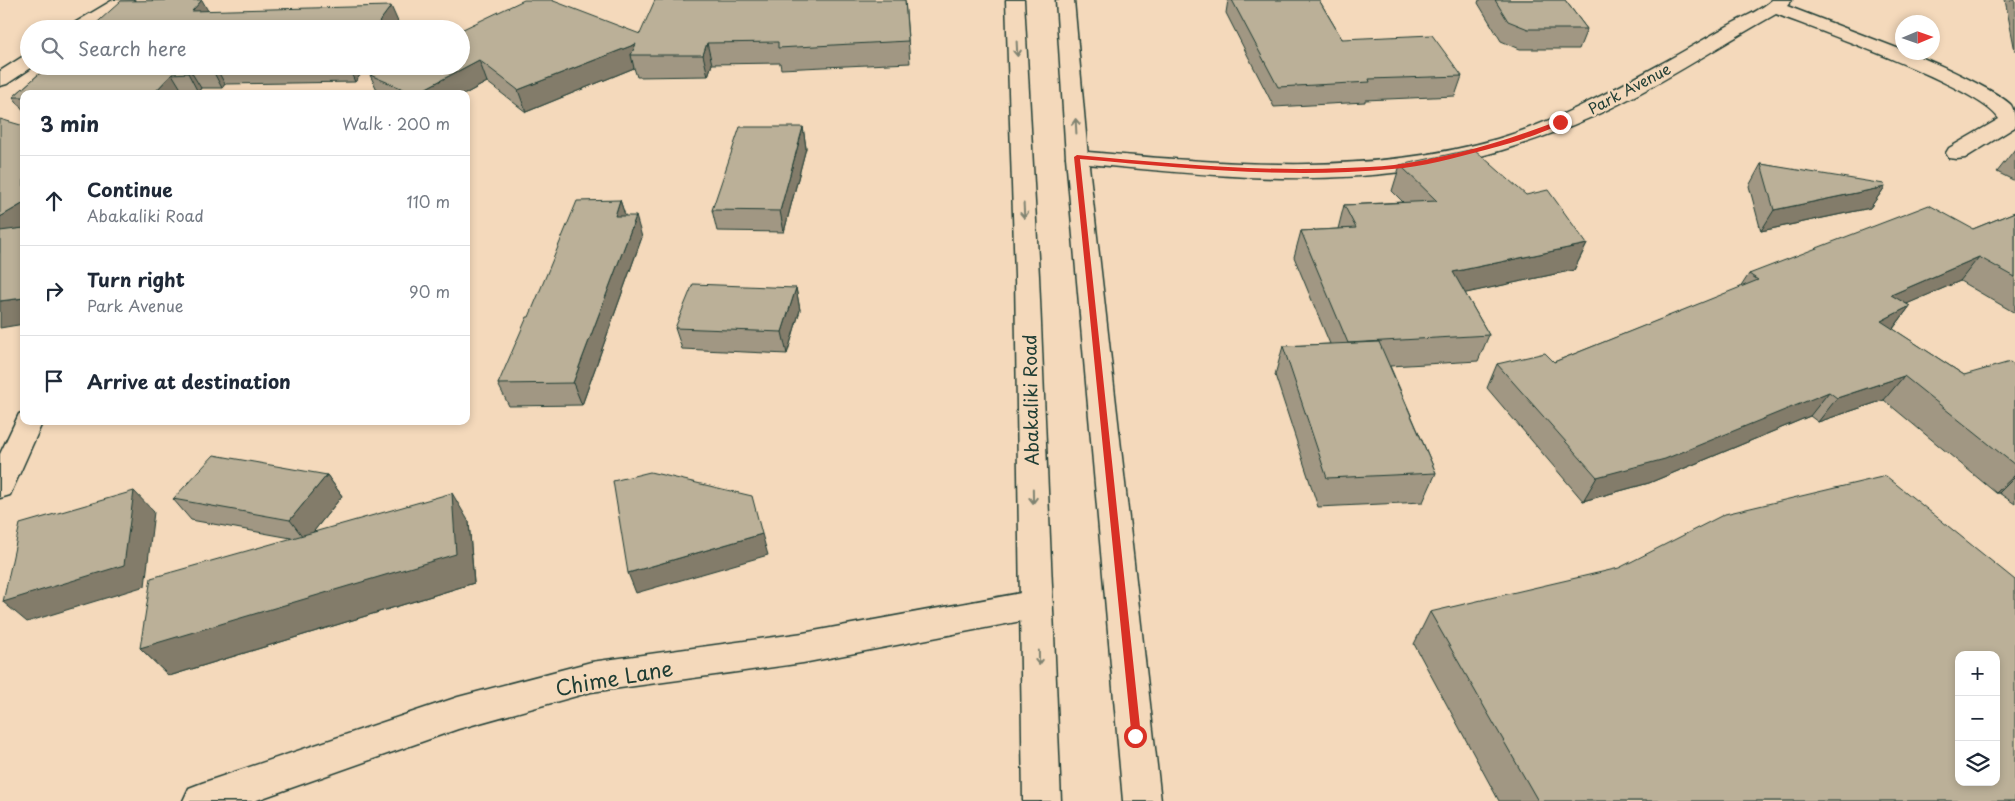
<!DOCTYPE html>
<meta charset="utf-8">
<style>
:root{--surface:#fff;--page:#f2f2f3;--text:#1f2937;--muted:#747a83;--line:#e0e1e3}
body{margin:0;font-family:"Playpen Sans",sans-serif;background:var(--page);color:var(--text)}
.controls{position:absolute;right:15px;bottom:15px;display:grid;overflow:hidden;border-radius:10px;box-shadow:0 2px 8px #0003}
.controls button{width:45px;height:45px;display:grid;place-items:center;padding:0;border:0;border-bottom:1px solid var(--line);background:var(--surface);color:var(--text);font:25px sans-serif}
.compass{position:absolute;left:1895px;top:15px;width:45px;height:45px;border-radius:50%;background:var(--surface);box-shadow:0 2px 8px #0003;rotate:88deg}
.stop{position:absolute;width:15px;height:15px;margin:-11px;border:4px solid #d93025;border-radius:50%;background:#fff}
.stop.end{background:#d93025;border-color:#fff;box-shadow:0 1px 5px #0008}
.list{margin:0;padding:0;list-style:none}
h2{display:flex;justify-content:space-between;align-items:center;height:65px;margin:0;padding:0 20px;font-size:21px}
h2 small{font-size:16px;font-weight:400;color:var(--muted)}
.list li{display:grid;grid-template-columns:32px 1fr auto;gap:15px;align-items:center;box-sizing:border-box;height:90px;padding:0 20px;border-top:1px solid var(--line)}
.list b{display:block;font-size:19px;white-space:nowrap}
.list p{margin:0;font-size:16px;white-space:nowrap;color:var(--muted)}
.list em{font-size:16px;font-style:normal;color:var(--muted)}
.icon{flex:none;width:28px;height:28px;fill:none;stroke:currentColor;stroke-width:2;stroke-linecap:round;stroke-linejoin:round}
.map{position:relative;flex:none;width:2015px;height:801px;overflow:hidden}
.search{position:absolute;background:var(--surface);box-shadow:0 2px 8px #0003;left:20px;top:20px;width:450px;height:55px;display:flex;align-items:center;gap:12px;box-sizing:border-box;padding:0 18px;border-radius:28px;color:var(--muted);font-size:19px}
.panel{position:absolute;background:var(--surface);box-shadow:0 2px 8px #0003;left:20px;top:90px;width:450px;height:335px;border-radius:10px}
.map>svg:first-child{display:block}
</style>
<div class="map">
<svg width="2015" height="801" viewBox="0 0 2015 801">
<rect width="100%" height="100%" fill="#f4d9bb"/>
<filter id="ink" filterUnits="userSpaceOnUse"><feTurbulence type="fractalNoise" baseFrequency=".02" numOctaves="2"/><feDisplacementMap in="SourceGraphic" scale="10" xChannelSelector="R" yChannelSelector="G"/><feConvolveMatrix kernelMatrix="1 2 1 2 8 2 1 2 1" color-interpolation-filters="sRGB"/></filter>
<g filter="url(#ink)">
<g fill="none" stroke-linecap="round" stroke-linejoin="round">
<defs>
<path id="minor" d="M 113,0 L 134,0 L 131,4 L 91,29 L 69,29 L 71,25 Z
M 1772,0 L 1792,0 L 1787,6 L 1902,50 L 1902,52 C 1917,52 2001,93 2011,105 C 2015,112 2015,118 2015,127 L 1965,158 L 1957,159 L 1949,158 L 1946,153 L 1949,148 L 1999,119 C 1981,88 1817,30 1776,14 C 1715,48 1656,88 1592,117 C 1531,144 1467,163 1401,172 C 1294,186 1184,173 1077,163 L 1069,162 L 1066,157 L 1069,152 L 1077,151 C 1217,163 1360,178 1497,139 C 1560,120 1611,91 1668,60 C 1690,48 1711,35 1733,23 C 1746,16 1761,10 1772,0 Z
M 29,55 L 29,66 L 34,66 L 7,84 L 0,86 L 0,71 L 22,57 Z
M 24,412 L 24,421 L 43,421 L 10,495 L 0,498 L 0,454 L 19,414 Z
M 1037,590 L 1048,594 L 1053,604 L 1048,614 L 1037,618 L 803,663 L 591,692 L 458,729 L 254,801 L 183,801 L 189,788 L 202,783 L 458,697 L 591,662 L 803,633 Z"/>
<path id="major" d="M 1006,0 L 1024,0 L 1039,276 L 1061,801 L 1023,801 L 1015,276 Z
M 1056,0 L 1074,0 L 1088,157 L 1161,801 L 1123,801 L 1066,157 Z"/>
</defs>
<use href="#minor" stroke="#1f3d34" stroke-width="3"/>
<use href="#major" stroke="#1f3d34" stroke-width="3"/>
<use href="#minor" fill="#f4d9bb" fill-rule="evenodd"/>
<use href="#major" fill="#f4d9bb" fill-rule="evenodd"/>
</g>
<path fill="#a19783" stroke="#1f3d34" d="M 905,0 L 910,63 L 781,69 L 780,63 L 712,64 L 708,76 L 637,77 L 634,68 L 526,112 L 487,82 L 465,94 L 379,94 L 370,75 L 640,34 Z
M 1228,0 L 1319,0 L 1342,39 L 1462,76 L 1455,96 L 1365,100 L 1365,102 L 1274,107 L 1226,13 Z
M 1479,0 L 1565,0 L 1587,29 L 1579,49 L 1520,49 L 1501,41 L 1478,3 Z
M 2005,0 L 2015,0 L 2015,51 Z
M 48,66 L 367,66 L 355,82 L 225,84 L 222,88 L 201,88 L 198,92 L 24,94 L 24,111 L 13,97 Z
M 803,127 L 806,148 L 784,232 L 717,231 L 712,210 Z
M 2015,149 L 2015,181 L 1997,172 Z
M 1761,164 L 1885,187 L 1870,208 L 1761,231 L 1749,186 Z
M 1400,165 L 1526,195 L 1587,244 L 1574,270 L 1465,293 L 1489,335 L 1478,361 L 1390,366 L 1436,473 L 1423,502 L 1318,507 L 1275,375 L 1283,346 L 1330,344 L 1294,257 L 1301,231 L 1338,229 L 1344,205 L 1403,202 L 1392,191 Z
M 620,200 L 625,216 L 642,237 L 582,405 L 509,406 L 498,384 Z
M 2015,212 L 2015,313 L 1960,281 L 1906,304 L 1910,306 L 1893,329 L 1964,375 L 2015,366 L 2015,504 L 1999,493 L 1996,493 L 1884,400 L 1818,422 L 1810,416 L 1649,483 L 1583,501 L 1487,388 L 1497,364 L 1554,362 L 1740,288 L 1749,274 L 1973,229 Z
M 796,288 L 800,310 L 787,354 L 682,349 L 675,328 Z
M 327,475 L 342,496 L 313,532 L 469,522 L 474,583 L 169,676 L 140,648 L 291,538 L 191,520 L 173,499 Z
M 1430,612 L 2015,801 L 1499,801 L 1414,644 Z"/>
<path fill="#837b6a" stroke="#1f3d34" d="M 202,0 L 212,18 L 192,11 Z
M 391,6 L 399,24 L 395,29 L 374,29 Z
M 707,43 L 712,64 L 708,76 L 703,55 Z
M 636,44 L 631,55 L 634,68 L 526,112 L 518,90 Z
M 479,60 L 487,82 L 465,94 L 415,94 Z
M 215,66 L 225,84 L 222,88 L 212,69 Z
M 348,66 L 367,66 L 355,82 Z
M 190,70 L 201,88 L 198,92 L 188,73 Z
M 172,74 L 183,92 L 181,94 L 153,94 Z
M 803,127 L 806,148 L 784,232 L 780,211 Z
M 1885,187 L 1870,208 L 1761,231 L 1774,210 Z
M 620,200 L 627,221 L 615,216 Z
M 24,203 L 24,238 L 0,253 L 0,217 Z
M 636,216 L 642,237 L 582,405 L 573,383 Z
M 1587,244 L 1574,270 L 1443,298 L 1453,272 Z
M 1979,257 L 1960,281 L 1872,319 L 1891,295 Z
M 796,288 L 800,310 L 787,354 L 782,332 Z
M 24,298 L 24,324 L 0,328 L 0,301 Z
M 1910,306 L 1891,331 L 1881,321 Z
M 1904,376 L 1884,400 L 1818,422 L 1837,398 Z
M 1829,392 L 1810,416 L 1649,483 L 1583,501 L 1597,477 Z
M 327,475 L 342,496 L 306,541 L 290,520 Z
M 2015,475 L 2015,477 L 1999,493 L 1996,493 Z
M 134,491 L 154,512 L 145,586 L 27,622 L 3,602 Z
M 452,493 L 469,522 L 474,583 L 169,676 L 140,648 Z
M 762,534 L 768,555 L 636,593 L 628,573 Z"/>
<path fill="#bbb098" stroke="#1f3d34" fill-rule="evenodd" d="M 202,0 L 192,11 L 391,6 L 374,29 L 90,29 L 121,1 Z
M 524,0 L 551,0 L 640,34 L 655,0 L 905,0 L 908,41 L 778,48 L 778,42 L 707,43 L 703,55 L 631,55 L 636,44 L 518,90 L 479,60 L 415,94 L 370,75 L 387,66 L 461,66 L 461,30 Z
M 1232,0 L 1319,0 L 1342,39 L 1432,35 L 1462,76 L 1369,79 L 1370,82 L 1278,87 Z
M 1495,0 L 1565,0 L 1587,29 L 1528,29 L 1508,21 Z
M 48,66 L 214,66 L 212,69 L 190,70 L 188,73 L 172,74 L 153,94 L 24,94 L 24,97 L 13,97 Z
M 0,119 L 24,126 L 24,203 L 0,217 Z
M 740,127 L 803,127 L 780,211 L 712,210 Z
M 1474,149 L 1526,195 L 1548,190 L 1587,244 L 1453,272 L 1489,335 L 1348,343 L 1301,231 L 1356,228 L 1344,205 L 1437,201 L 1400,165 Z
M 1761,164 L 1884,184 L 1885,187 L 1774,210 Z
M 620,200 L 615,216 L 636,216 L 573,383 L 498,384 L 527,317 L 529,317 L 577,201 Z
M 1929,205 L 1973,229 L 2015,212 L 2015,277 L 1979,257 L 1891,295 L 1910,306 L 1881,321 L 1964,375 L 2010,362 L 2015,366 L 2015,465 L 1904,376 L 1837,398 L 1829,392 L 1665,459 L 1597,477 L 1497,364 L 1545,353 L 1554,362 L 1758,280 L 1749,274 Z
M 24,228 L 24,298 L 0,301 L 0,231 Z
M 693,284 L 796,288 L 782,332 L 675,328 Z
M 1379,342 L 1436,473 L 1327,478 L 1283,346 Z
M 214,455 L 327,475 L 290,520 L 173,499 Z
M 650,472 L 752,496 L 762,534 L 628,573 L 613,481 Z
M 1886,476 L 2015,580 L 2015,801 L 1538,801 L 1430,612 L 1619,568 L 1725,514 ZM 1959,655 L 1996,655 L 1996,782 L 1959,782 Z
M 134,491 L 124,565 L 3,602 L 20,524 Z
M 452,493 L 456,554 L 140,648 L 151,578 Z"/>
<defs><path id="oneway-shaft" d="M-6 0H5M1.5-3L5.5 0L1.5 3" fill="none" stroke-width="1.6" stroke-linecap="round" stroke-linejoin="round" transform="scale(1.25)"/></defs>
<g stroke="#7f8371">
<use href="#oneway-shaft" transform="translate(1017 49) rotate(87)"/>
<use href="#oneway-shaft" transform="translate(1076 126) rotate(-93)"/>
<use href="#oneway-shaft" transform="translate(1024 211) rotate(87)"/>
<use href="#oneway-shaft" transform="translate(1033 496) rotate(89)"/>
<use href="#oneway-shaft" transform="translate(1039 658) rotate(89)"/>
</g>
</g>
<path fill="#d93025" d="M 1558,121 L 1563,122 C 1547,133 1504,145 1485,150 C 1454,158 1423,167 1392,169 C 1288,179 1184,168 1080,159 L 1141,736 L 1135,741 L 1132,740 L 1074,157 L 1077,155 C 1166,163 1255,172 1345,168 C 1361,167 1378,167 1394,165 C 1451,158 1505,141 1558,121 Z"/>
<g text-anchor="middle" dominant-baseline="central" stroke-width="5" stroke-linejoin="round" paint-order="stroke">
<g font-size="15" fill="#1f3d34" stroke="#f4d9bb">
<text transform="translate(1629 88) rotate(-28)">Park Avenue</text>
</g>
<g font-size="18" fill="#1f3d34" stroke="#f4d9bb">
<text transform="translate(1030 400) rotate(-91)">Abakaliki Road</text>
</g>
<g font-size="21" fill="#1f3d34" stroke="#f4d9bb">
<text transform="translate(614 677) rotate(-10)">Chime Lane</text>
</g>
</g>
</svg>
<div class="controls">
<button>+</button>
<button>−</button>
<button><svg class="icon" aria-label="layers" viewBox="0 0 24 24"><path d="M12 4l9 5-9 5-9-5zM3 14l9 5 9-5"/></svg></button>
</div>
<svg class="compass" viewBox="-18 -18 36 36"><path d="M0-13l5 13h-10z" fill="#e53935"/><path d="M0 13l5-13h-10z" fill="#747a83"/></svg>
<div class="stop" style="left:1135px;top:736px"></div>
<div class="stop end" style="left:1560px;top:122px"></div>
<div class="search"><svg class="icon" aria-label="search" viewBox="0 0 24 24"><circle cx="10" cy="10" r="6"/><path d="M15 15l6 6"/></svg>Search here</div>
<section class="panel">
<h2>3 min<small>Walk · 200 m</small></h2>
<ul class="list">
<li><svg class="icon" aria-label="ahead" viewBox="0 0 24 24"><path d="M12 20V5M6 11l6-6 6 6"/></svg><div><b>Continue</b><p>Abakaliki Road</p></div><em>110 m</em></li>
<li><svg class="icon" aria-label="right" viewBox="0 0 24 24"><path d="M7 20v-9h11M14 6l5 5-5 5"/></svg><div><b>Turn right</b><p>Park Avenue</p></div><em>90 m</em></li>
<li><svg class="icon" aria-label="arrive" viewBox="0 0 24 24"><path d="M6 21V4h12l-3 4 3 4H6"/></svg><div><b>Arrive at destination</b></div></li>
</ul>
</section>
</div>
